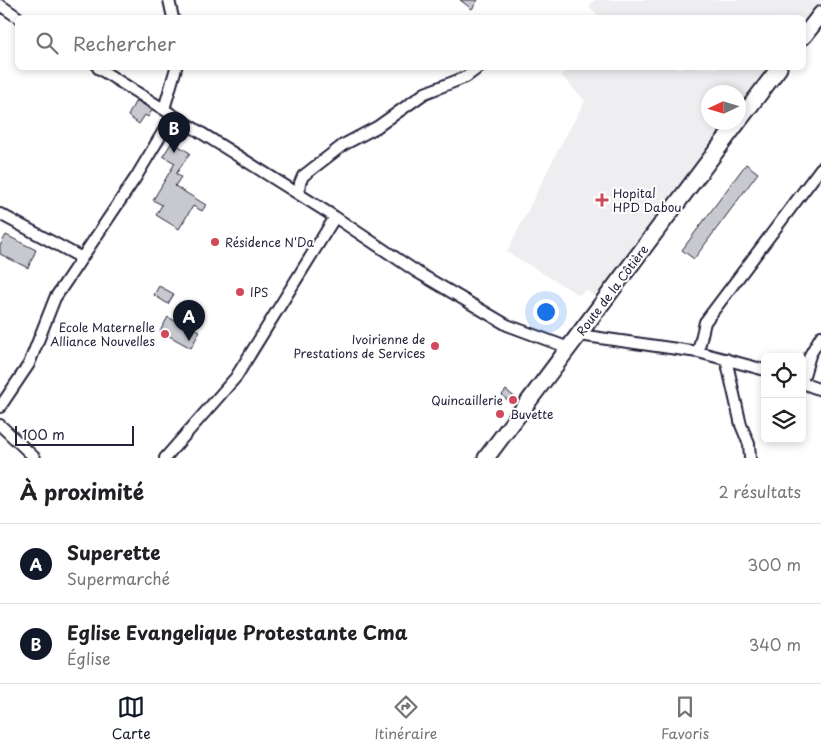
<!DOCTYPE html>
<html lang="fr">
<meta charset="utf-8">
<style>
:root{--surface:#fff;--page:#f6f6f6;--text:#202124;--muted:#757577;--line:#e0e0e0;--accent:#111827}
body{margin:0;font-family:"Playpen Sans",sans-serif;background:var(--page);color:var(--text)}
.controls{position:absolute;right:15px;bottom:15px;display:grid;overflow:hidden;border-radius:8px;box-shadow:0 2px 8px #0003}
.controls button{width:45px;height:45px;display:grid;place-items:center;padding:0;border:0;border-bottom:1px solid var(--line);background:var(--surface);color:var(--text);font:25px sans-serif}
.compass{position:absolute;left:701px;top:85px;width:45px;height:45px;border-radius:50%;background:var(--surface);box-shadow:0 2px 8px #0003;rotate:266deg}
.scale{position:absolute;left:15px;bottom:12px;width:119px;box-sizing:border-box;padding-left:5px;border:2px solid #22223b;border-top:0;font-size:14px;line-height:18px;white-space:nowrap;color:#22223b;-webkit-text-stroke:4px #fff;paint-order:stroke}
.you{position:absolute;left:545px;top:311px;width:18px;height:18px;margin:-12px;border:4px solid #fff;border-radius:50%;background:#1a73e8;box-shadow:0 0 0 8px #1a73e833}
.badge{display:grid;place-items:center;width:32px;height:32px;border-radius:50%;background:var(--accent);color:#fff;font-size:16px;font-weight:700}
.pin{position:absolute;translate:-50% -41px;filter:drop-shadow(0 1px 2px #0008)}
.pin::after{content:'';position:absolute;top:26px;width:18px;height:15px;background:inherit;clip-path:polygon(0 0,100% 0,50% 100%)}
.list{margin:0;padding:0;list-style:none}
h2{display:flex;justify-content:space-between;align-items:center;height:65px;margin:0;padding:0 20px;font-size:21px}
h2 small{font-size:16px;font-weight:400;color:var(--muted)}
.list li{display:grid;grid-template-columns:32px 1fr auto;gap:15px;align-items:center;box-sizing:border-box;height:80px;padding:0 20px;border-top:1px solid var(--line)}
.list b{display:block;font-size:19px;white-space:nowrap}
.list p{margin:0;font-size:16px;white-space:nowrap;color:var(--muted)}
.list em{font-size:16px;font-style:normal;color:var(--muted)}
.icon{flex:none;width:28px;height:28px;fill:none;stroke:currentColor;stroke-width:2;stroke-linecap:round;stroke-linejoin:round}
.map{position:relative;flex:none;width:821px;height:458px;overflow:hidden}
.search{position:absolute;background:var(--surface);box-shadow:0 2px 8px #0003;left:15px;right:15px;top:15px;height:55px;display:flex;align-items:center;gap:12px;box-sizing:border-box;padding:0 18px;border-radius:8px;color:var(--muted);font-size:19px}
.sheet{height:225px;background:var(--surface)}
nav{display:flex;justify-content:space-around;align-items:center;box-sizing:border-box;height:70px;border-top:1px solid var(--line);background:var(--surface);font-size:14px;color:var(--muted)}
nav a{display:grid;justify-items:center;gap:2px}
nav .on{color:var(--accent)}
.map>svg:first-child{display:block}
</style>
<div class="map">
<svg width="821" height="458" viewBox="0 0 821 458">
<rect width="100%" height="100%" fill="#fff"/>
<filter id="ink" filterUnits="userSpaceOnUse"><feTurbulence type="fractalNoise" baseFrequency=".02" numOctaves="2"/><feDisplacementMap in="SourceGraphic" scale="10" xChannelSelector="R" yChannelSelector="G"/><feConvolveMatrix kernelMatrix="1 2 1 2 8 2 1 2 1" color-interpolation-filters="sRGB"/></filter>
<g filter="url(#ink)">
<path fill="#eeeef1" d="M 594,0 L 821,0 L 821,6 L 804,28 L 804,18 L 602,18 L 589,7 Z
M 568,68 L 773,68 L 739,112 L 738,92 L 708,92 L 708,122 L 730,123 L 595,297 L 586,290 L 579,295 L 507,252 L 559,148 L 585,101 L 562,76 Z"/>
<path fill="#c8c8cf" stroke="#22223b" d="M 460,0 L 478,0 L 472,9 Z
M 136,100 L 152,110 L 148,117 L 145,115 L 139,124 L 128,116 Z
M 172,142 L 190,153 L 176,174 L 181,177 L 175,186 L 206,205 L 202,211 L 193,206 L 179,229 L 156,215 L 162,205 L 153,200 L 175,163 L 163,156 Z
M 746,164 L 758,173 L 694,259 L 682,250 Z
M 6,235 L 36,250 L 28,268 L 0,254 L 0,246 Z
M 159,286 L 174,294 L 168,304 L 154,295 Z
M 168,317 L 190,330 L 192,327 L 200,331 L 191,348 L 160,331 Z
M 506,390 L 517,399 L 512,404 L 502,395 Z"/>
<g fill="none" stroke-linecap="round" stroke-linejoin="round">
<defs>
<path id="minor" d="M 169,0 L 173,18
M 0,5 L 19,18
M 98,68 L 335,217 L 417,272 L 507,325 L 569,348
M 164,109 L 176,68
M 299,194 L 300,183 L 303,176 L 343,145 L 377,127 L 425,93 L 466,77 L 478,68
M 0,214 L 82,258
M 579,335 L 698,352 L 765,370
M 698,352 L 705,322 L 821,168
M 726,359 L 741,425 L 749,444 L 750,458
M 802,382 L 810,355 L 821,336
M 802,383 L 821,390
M 0,407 L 29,364 L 55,298 L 136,177 L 173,115
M 0,425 L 35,458
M 165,458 L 236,377 L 335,217"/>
<path id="primary" d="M 804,36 L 821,14
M 738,122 L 779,68
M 486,458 L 738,122"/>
</defs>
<use href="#minor" stroke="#22223b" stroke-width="14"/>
<use href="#primary" stroke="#22223b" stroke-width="19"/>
<use href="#minor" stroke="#fff" stroke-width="10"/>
<use href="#primary" stroke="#fff" stroke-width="15"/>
</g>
</g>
<g fill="#d1495b" stroke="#fff" stroke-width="2">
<path d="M599.5 192.5h5v5h5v5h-5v5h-5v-5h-5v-5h5z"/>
<circle cx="215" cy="242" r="5"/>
<circle cx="240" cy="292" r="5"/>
<circle cx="165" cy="334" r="5"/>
<circle cx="435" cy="346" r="5"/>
<circle cx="513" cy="400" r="5"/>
<circle cx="500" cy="414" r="5"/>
</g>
<g text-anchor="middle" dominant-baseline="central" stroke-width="4" stroke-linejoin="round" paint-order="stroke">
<g font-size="12" fill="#22223b" stroke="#fff" text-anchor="start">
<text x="613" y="193">Hopital<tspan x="613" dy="14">HPD Dabou</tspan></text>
<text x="225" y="242">Résidence N'Da</text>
<text x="250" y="292">IPS</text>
<text x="155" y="327" text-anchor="end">Ecole Maternelle<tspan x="155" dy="14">Alliance Nouvelles</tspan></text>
<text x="425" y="339" text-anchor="end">Ivoirienne de<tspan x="425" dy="14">Prestations de Services</tspan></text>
<text x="503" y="400" text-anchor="end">Quincaillerie</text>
<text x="510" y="414">Buvette</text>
</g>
<g font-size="12" fill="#22223b" stroke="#fff">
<text transform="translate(612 290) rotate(-53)">Route de la Côtière</text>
</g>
</g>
</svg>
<div class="controls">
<button><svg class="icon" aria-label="locate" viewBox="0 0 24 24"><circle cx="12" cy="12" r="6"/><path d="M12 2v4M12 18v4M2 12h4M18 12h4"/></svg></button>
<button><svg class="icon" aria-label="layers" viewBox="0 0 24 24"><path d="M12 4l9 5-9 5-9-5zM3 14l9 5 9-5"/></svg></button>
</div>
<svg class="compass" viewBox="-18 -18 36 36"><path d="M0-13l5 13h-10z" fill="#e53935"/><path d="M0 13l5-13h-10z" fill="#757577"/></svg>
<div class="scale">100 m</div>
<div class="you"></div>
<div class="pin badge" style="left:189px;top:341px">A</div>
<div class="pin badge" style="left:174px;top:153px">B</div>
<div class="search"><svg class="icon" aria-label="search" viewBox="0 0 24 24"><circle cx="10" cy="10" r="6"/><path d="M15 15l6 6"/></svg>Rechercher</div>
</div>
<section class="sheet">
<h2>À proximité<small>2 résultats</small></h2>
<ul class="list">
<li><span class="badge">A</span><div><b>Superette</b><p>Supermarché</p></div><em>300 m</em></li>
<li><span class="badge">B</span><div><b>Eglise Evangelique Protestante Cma</b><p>Église</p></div><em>340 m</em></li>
</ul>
</section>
<nav>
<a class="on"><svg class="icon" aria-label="map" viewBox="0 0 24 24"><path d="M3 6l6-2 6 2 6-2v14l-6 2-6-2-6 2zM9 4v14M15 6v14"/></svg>Carte</a>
<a><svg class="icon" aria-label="directions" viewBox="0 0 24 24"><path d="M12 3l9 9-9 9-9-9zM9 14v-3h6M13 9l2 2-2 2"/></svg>Itinéraire</a>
<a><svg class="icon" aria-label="saved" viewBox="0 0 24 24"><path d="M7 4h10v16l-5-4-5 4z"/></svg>Favoris</a>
</nav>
